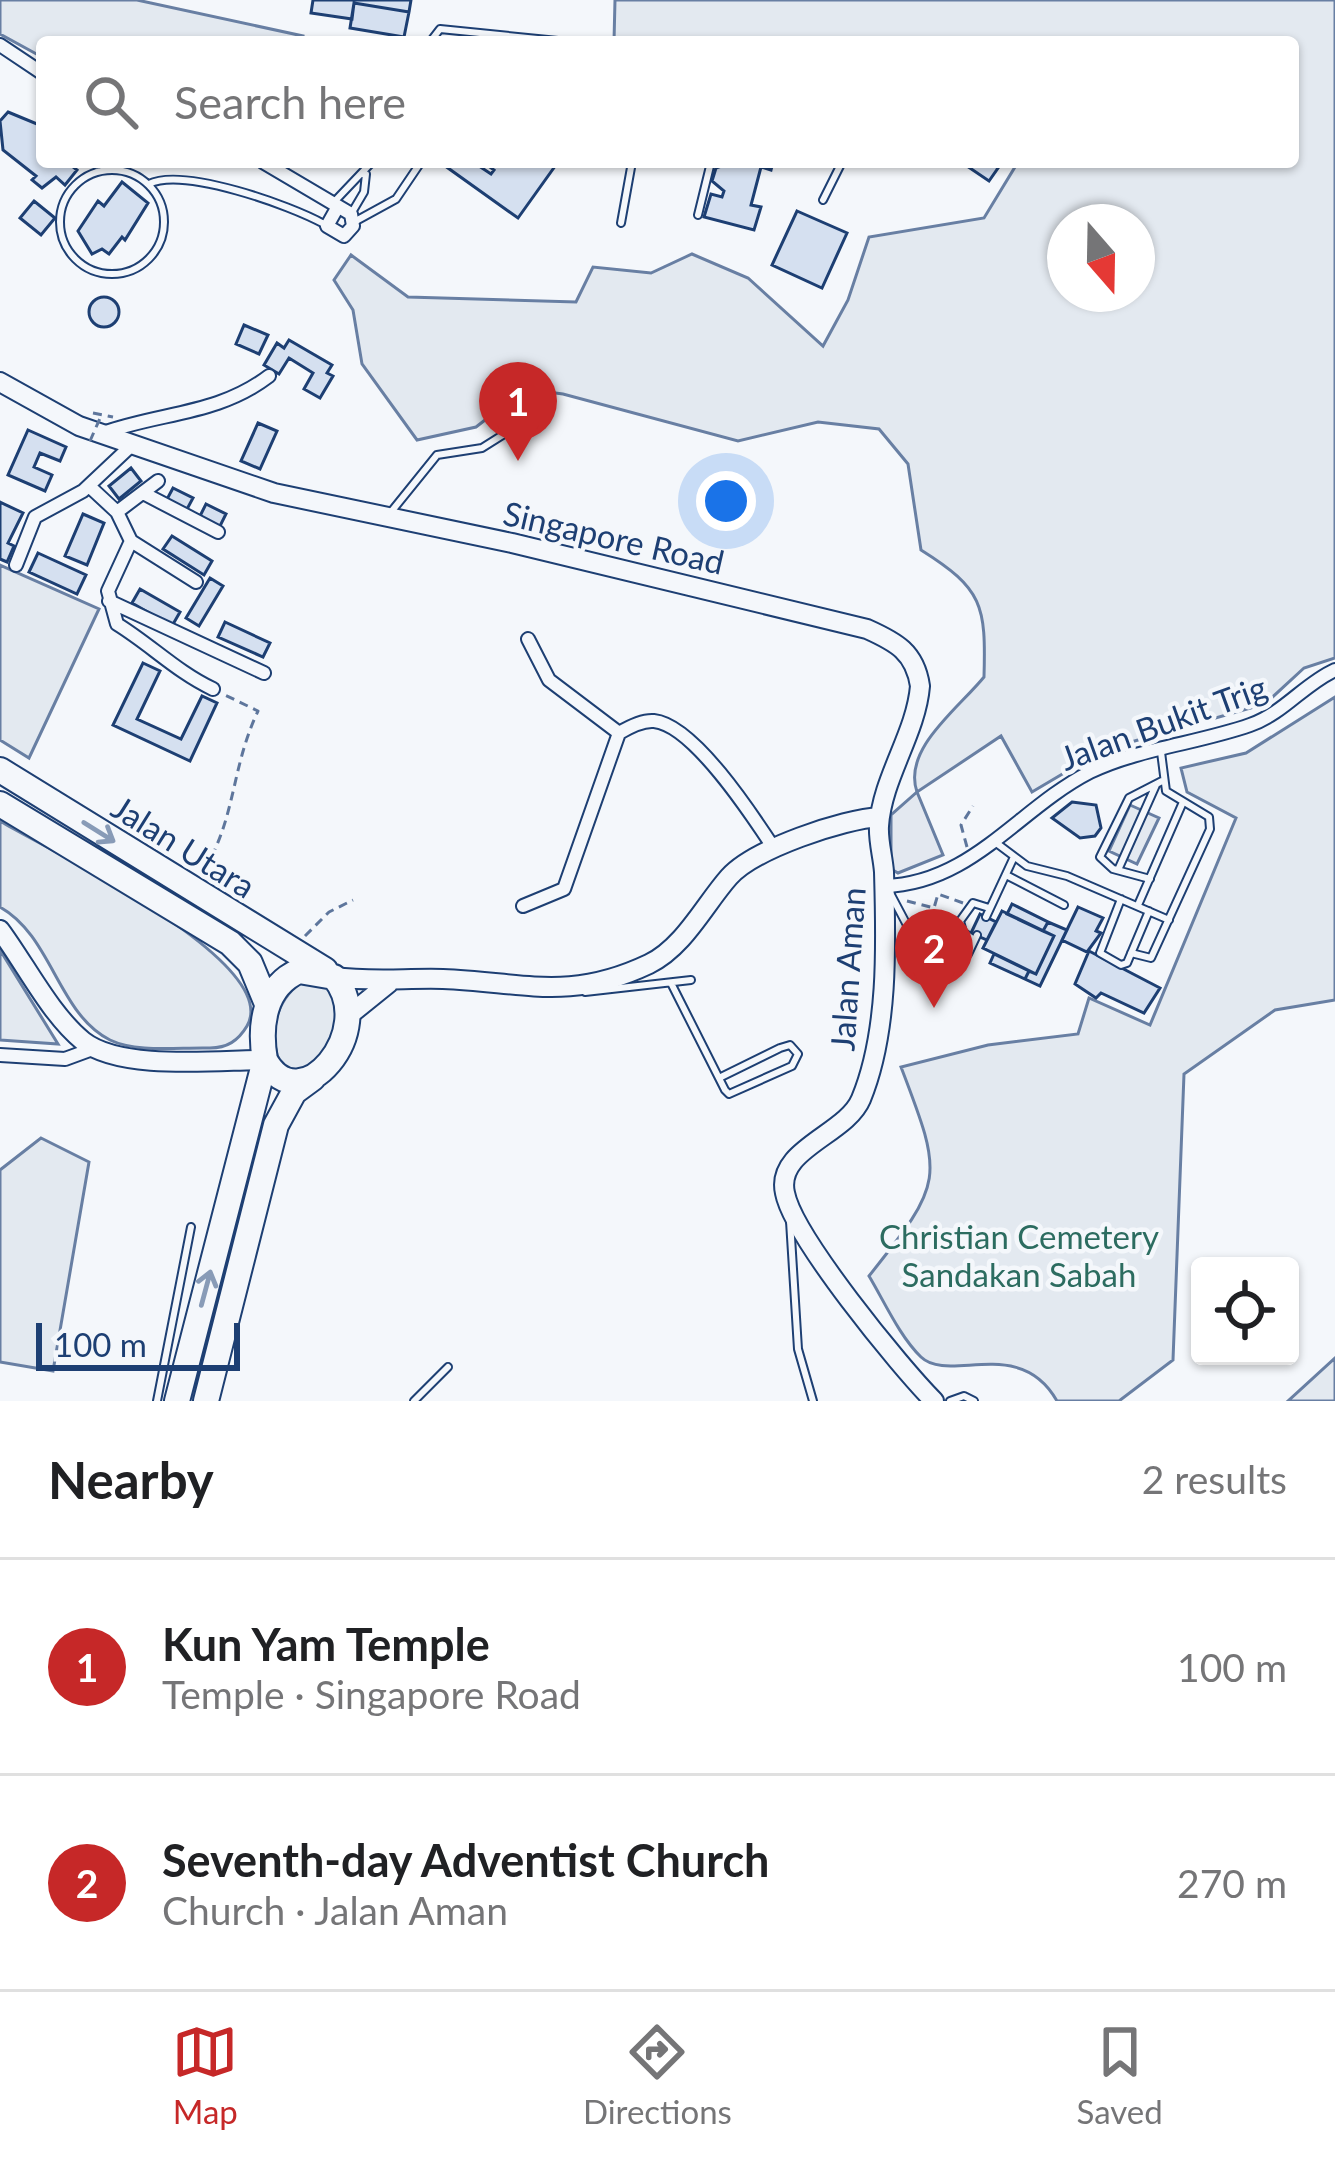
<!DOCTYPE html>
<meta charset="utf-8">
<style>
:root{--surface:#fff;--page:#f2f2f2;--text:#202124;--muted:#757577;--line:#e0e0e0;--accent:#c62828}
body{margin:0;font-family:Lato,sans-serif;background:var(--page);color:var(--text)}
.controls{position:absolute;right:36px;bottom:36px;display:grid;overflow:hidden;border-radius:12px;box-shadow:0 3px 9px #0004}
.controls button{width:108px;height:108px;display:grid;place-items:center;padding:0;border:0;border-bottom:3px solid var(--line);background:var(--surface);color:var(--text);font:60px sans-serif}
.compass{position:absolute;left:1047px;top:204px;width:108px;height:108px;border-radius:50%;background:var(--surface);box-shadow:0 3px 9px #0004;rotate:160deg}
.scale{position:absolute;left:36px;bottom:30px;width:204px;box-sizing:border-box;padding-left:12px;border:6px solid #1d3f73;border-top:0;font-size:33px;line-height:42px;white-space:nowrap;color:#1d3f73;-webkit-text-stroke:9px #f4f7fb;paint-order:stroke}
.you{position:absolute;left:726px;top:501px;width:42px;height:42px;margin:-30px;border:9px solid #fff;border-radius:50%;background:#1a73e8;box-shadow:0 0 0 18px #1a73e833}
.badge{display:grid;place-items:center;width:78px;height:78px;border-radius:50%;background:var(--accent);color:#fff;font-size:39px;font-weight:700}
.pin{position:absolute;translate:-50% -99px;filter:drop-shadow(0 3px 6px #0008)}
.pin::after{content:'';position:absolute;top:63px;width:42px;height:36px;background:inherit;clip-path:polygon(0 0,100% 0,50% 100%)}
.list{margin:0;padding:0;list-style:none}
h2{display:flex;justify-content:space-between;align-items:center;height:156px;margin:0;padding:0 48px;font-size:51px}
h2 small{font-size:39px;font-weight:400;color:var(--muted)}
.list li{display:grid;grid-template-columns:78px 1fr auto;gap:36px;align-items:center;box-sizing:border-box;height:216px;padding:0 48px;border-top:3px solid var(--line)}
.list b{display:block;font-size:45px;white-space:nowrap}
.list p{margin:0;font-size:39px;white-space:nowrap;color:var(--muted)}
.list em{font-size:39px;font-style:normal;color:var(--muted)}
.icon{flex:none;width:66px;height:66px;fill:none;stroke:currentColor;stroke-width:2;stroke-linecap:round;stroke-linejoin:round}
.map{position:relative;flex:none;width:1335px;height:1401px;overflow:hidden}
.search{position:absolute;background:var(--surface);box-shadow:0 3px 9px #0004;left:36px;right:36px;top:36px;height:132px;display:flex;align-items:center;gap:30px;box-sizing:border-box;padding:0 42px;border-radius:12px;color:var(--muted);font-size:45px}
.sheet{height:588px;background:var(--surface)}
nav{display:flex;justify-content:space-around;align-items:center;box-sizing:border-box;height:168px;border-top:3px solid var(--line);background:var(--surface);font-size:33px;color:var(--muted)}
nav a{display:grid;justify-items:center;gap:6px}
nav .on{color:var(--accent)}
.map>svg:first-child{display:block}
</style>
<div class="map">
<svg width="1335" height="1401" viewBox="0 0 1335 1401">
<rect width="100%" height="100%" fill="#f4f7fb"/>
<path fill="#e3e9f0" stroke="#687fa3" stroke-width="3" fill-rule="evenodd" d="M 0,0 L 137,0 L 303,36 L 302,42 L 42,42 L 42,57 L 0,34 Z
M 615,0 L 1335,0 L 1335,658 L 1304,668 L 1265,704 L 1103,750 L 1032,792 L 1001,736 L 917,792 C 902,749 959,708 984,677 C 986,605 983,589 921,550 L 908,464 L 879,429 L 818,422 L 738,441 L 563,394 L 525,389 L 476,427 L 417,440 L 362,364 L 353,310 L 334,280 L 351,255 L 408,297 L 576,302 L 593,267 L 651,273 L 692,254 L 748,278 L 823,346 L 848,300 L 869,237 L 984,218 L 1018,162 L 1293,162 L 1293,42 L 614,42 ZM 1065,222 L 1137,222 L 1137,294 L 1065,294 Z
M 0,565 L 99,609 L 29,758 L 0,740 Z
M 1335,697 L 1335,1000 L 1275,1010 L 1184,1074 L 1173,1360 L 1119,1401 L 1057,1401 C 1020,1335 949,1384 921,1357 C 900,1337 884,1301 869,1276 C 944,1182 944,1179 901,1067 L 988,1045 L 1078,1034 L 1089,998 L 1150,1025 L 1236,818 L 1187,792 L 1181,768 L 1246,753 Z
M 1130,805 L 1159,818 L 1137,864 L 1109,851 Z
M 0,821 C 46,849 284,962 247,1026 C 238,1041 227,1048 210,1048 C 179,1047 137,1053 110,1040 C 58,1014 52,936 0,907 Z
M 0,950 L 58,1044 L 0,1040 Z
M 307,979 L 331,987 L 339,1024 L 321,1063 L 293,1072 L 279,1061 C 268,1029 277,996 307,979 Z
M 41,1138 L 89,1162 L 53,1371 L 0,1362 L 0,1170 Z
M 1335,1358 L 1335,1401 L 1288,1401 Z"/>
<path fill="#e3e8f0" stroke="#687fa3" stroke-width="3" d="M 917,792 L 943,855 L 898,873 L 891,869 L 891,815 Z"/>
<path fill="#d5e0f0" stroke="#1d3f73" stroke-width="3" d="M 313,0 L 411,0 L 409,12 L 354,3 L 352,19 L 311,13 Z
M 354,3 L 409,12 L 404,37 L 350,28 Z
M 8,112 L 42,126 L 42,162 L 67,162 L 77,170 L 65,185 L 56,177 L 42,188 L 32,180 L 36,176 L 3,150 L 0,121 Z
M 473,162 L 491,174 L 494,170 L 483,162 L 558,162 L 518,218 L 441,163 Z
M 732,162 L 773,162 L 771,170 L 761,167 L 751,205 L 761,207 L 754,230 L 704,217 L 711,194 L 722,197 L 724,191 L 712,181 L 716,168 Z
M 961,162 L 990,162 L 998,168 L 989,181 Z
M 122,182 L 148,203 L 125,240 L 122,237 L 109,254 L 102,249 L 92,254 L 78,231 L 98,201 L 104,206 Z
M 34,201 L 55,218 L 41,235 L 20,218 Z
M 797,211 L 847,233 L 822,288 L 772,265 Z
M89 312a15 15 0 1 1 30 0a15 15 0 1 1-30 0Z
M 244,325 L 268,335 L 259,354 L 236,344 Z
M 289,340 L 332,365 L 327,373 L 333,376 L 320,398 L 304,389 L 313,373 L 289,358 L 279,374 L 264,365 L 277,343 L 284,348 Z
M 258,423 L 277,431 L 260,469 L 241,461 Z
M 28,430 L 66,447 L 60,461 L 40,453 L 34,467 L 52,475 L 45,491 L 8,475 Z
M 131,468 L 141,481 L 119,499 L 109,486 Z
M 173,488 L 193,498 L 186,511 L 166,501 Z
M 0,502 L 23,513 L 8,543 L 14,546 L 7,562 L 0,559 Z
M 206,504 L 226,514 L 219,528 L 199,518 Z
M 83,514 L 104,523 L 87,565 L 65,556 Z
M 172,536 L 212,561 L 204,575 L 163,549 Z
M 38,553 L 86,575 L 77,594 L 29,572 Z
M 210,578 L 223,586 L 199,626 L 186,618 Z
M 140,589 L 180,612 L 172,626 L 132,603 Z
M 225,622 L 270,643 L 263,657 L 218,637 Z
M 143,663 L 160,671 L 137,719 L 181,739 L 202,696 L 217,703 L 190,761 L 113,725 Z
M 1072,802 L 1096,805 L 1101,828 L 1095,836 L 1080,838 L 1052,818 Z
M 1012,904 L 1048,922 L 1043,931 L 1007,914 Z
M 1078,907 L 1103,918 L 1096,931 L 1101,933 L 1087,952 L 1062,940 Z
M 1002,911 L 1054,936 L 1036,974 L 983,948 Z
M 980,914 L 996,922 L 987,940 L 971,933 Z
M 1048,922 L 1067,930 L 1040,986 L 1025,979 L 1029,971 L 1036,974 L 1054,936 L 1043,931 Z
M 1089,951 L 1160,988 L 1144,1013 L 1101,993 L 1096,998 L 1075,984 Z
M 994,954 L 1029,971 L 1025,979 L 990,963 Z"/>
<g fill="none" stroke-linecap="round" stroke-linejoin="round">
<defs>
<path id="lane" d="M 430,42 L 440,29 L 568,42
M60 222a52 52 0 1 1 104 0a52 52 0 1 1-104 0Z
M 149,184 C 183,167 290,205 324,224
M 823,200 L 842,162
M 334,202 L 372,162
M 351,214 L 364,192 L 366,174
M 698,215 L 711,162
M 354,222 L 396,199 L 421,162
M 621,223 L 632,162
M 391,512 L 437,455 L 482,448 L 528,419
M 995,842 L 1027,866 L 1067,876 L 1169,920
M 1118,870 L 1156,785
M 1006,875 L 1064,905
M 1150,879 L 1113,869 L 1100,857 L 1129,798 L 1162,781
M 890,893 L 926,961
M 1121,899 L 1100,953 L 1121,965 L 1127,963 L 1149,911
M 1138,905 L 1183,802
M 986,917 L 1013,859
M 974,940 L 963,932 L 960,921 L 973,903 L 989,908
M 1131,953 L 1151,958 L 1210,829 L 1209,817 L 1166,791 L 1161,752
M 968,954 L 977,935
M 672,985 L 725,1090 L 729,1094 L 792,1066 L 798,1054 L 790,1045 L 780,1048 L 719,1078
M 585,992 L 691,980
M 790,1221 L 798,1349 L 813,1401
M 157,1401 L 191,1227
M 414,1401 L 448,1367
M 950,1401 L 964,1396 L 974,1401"/>
<path id="street" d="M 0,45 L 42,73
M 263,162 L 351,214 L 353,226 L 344,236 L 327,226 L 336,210
M 103,433 C 161,412 218,415 269,376
M 89,486 L 117,512 L 131,541 L 108,591 L 117,624 C 151,645 177,672 213,689
M 143,493 L 218,532
M 117,512 L 158,481
M 131,541 L 196,582
M 16,565 L 35,517 L 83,491 L 134,443
M 109,601 L 264,673
M 528,639 L 549,680 L 619,733
M 884,886 C 971,884 1018,809 1090,772 C 1137,749 1199,743 1250,725 C 1284,713 1304,684 1335,670
M 523,906 L 564,889 L 619,733 C 629,727 642,720 654,721 C 694,725 754,818 775,850
M 0,1055 L 65,1059 L 95,1048"/>
<path id="secondary" d="M 0,382 L 79,426 L 274,493 L 512,543 L 867,629 C 896,642 915,652 920,686 C 916,734 882,778 879,826 C 878,841 883,857 884,872 C 886,943 889,1031 861,1099 C 846,1135 775,1149 785,1193 C 793,1236 900,1367 934,1401
M 0,930 C 26,965 50,1014 83,1041 C 121,1071 218,1060 265,1060
M 334,977 C 371,982 406,978 443,979 C 523,982 569,1002 649,964 C 684,947 705,904 729,877 C 754,849 843,819 880,817
M 348,1016 L 389,983"/>
<path id="highway" d="M 0,770 L 325,970
M 0,804 L 230,943 L 250,963 L 267,1004
M 177,1401 L 265,1060 C 259,1026 264,986 299,971 L 334,977 C 379,1030 300,1124 265,1060
M 206,1401 L 276,1125 L 294,1092 L 313,1078"/>
</defs>
<use href="#lane" stroke="#1d3f73" stroke-width="10"/>
<use href="#street" stroke="#1d3f73" stroke-width="16"/>
<use href="#secondary" stroke="#1d3f73" stroke-width="22"/>
<use href="#highway" stroke="#1d3f73" stroke-width="28"/>
<path stroke="#5e769c" stroke-width="3" stroke-dasharray="9 6" stroke-linecap="butt" d="M 95,173 L 101,162
M 93,413 L 113,417
M 967,847 L 961,825 L 973,806
M 204,870 C 236,818 231,768 258,711 L 225,695
M 907,901 L 934,908 L 938,894 L 963,903
M 305,936 L 329,912 L 353,900"/>
<use href="#lane" stroke="#f4f7fb" stroke-width="6"/>
<use href="#street" stroke="#f4f7fb" stroke-width="12"/>
<use href="#secondary" stroke="#f4f7fb" stroke-width="18"/>
<use href="#highway" stroke="#f4f7fb" stroke-width="24"/>
<path stroke="#5e769c" stroke-width="3" stroke-dasharray="9 6" stroke-linecap="butt" d="M 90,441 L 101,416"/>
</g>
<defs><path id="oneway-shaft" d="M-6 0H5M1.5-3L5.5 0L1.5 3" fill="none" stroke-width="1.6" stroke-linecap="round" stroke-linejoin="round" transform="scale(3)"/></defs>
<g stroke="#889bb7">
<use href="#oneway-shaft" transform="translate(99 832) rotate(32)"/>
<use href="#oneway-shaft" transform="translate(206 1288) rotate(-75)"/>
</g>
<g text-anchor="middle" dominant-baseline="central" stroke-width="9" stroke-linejoin="round" paint-order="stroke">
<g font-size="33" fill="#1d3f73" stroke="#f4f7fb">
<text transform="translate(614 537) rotate(13)">Singapore Road</text>
<text transform="translate(1163 722) rotate(-20)">Jalan Bukit Trig</text>
<text transform="translate(184 846) rotate(32)">Jalan Utara</text>
<text transform="translate(847 969) rotate(-86)">Jalan Aman</text>
</g>
<g font-size="33" fill="#2c6c60" stroke="#f4f7fb">
<text x="1019" y="1236">Christian Cemetery<tspan x="1019" dy="38">Sandakan Sabah</tspan></text>
</g>
</g>
</svg>
<div class="controls">
<button><svg class="icon" aria-label="locate" viewBox="0 0 24 24"><circle cx="12" cy="12" r="6"/><path d="M12 2v4M12 18v4M2 12h4M18 12h4"/></svg></button>
</div>
<svg class="compass" viewBox="-18 -18 36 36"><path d="M0-13l5 13h-10z" fill="#e53935"/><path d="M0 13l5-13h-10z" fill="#757577"/></svg>
<div class="scale">100 m</div>
<div class="you"></div>
<div class="pin badge" style="left:518px;top:461px">1</div>
<div class="pin badge" style="left:934px;top:1008px">2</div>
<div class="search"><svg class="icon" aria-label="search" viewBox="0 0 24 24"><circle cx="10" cy="10" r="6"/><path d="M15 15l6 6"/></svg>Search here</div>
</div>
<section class="sheet">
<h2>Nearby<small>2 results</small></h2>
<ul class="list">
<li><span class="badge">1</span><div><b>Kun Yam Temple</b><p>Temple · Singapore Road</p></div><em>100 m</em></li>
<li><span class="badge">2</span><div><b>Seventh-day Adventist Church</b><p>Church · Jalan Aman</p></div><em>270 m</em></li>
</ul>
</section>
<nav>
<a class="on"><svg class="icon" aria-label="map" viewBox="0 0 24 24"><path d="M3 6l6-2 6 2 6-2v14l-6 2-6-2-6 2zM9 4v14M15 6v14"/></svg>Map</a>
<a><svg class="icon" aria-label="directions" viewBox="0 0 24 24"><path d="M12 3l9 9-9 9-9-9zM9 14v-3h6M13 9l2 2-2 2"/></svg>Directions</a>
<a><svg class="icon" aria-label="saved" viewBox="0 0 24 24"><path d="M7 4h10v16l-5-4-5 4z"/></svg>Saved</a>
</nav>
